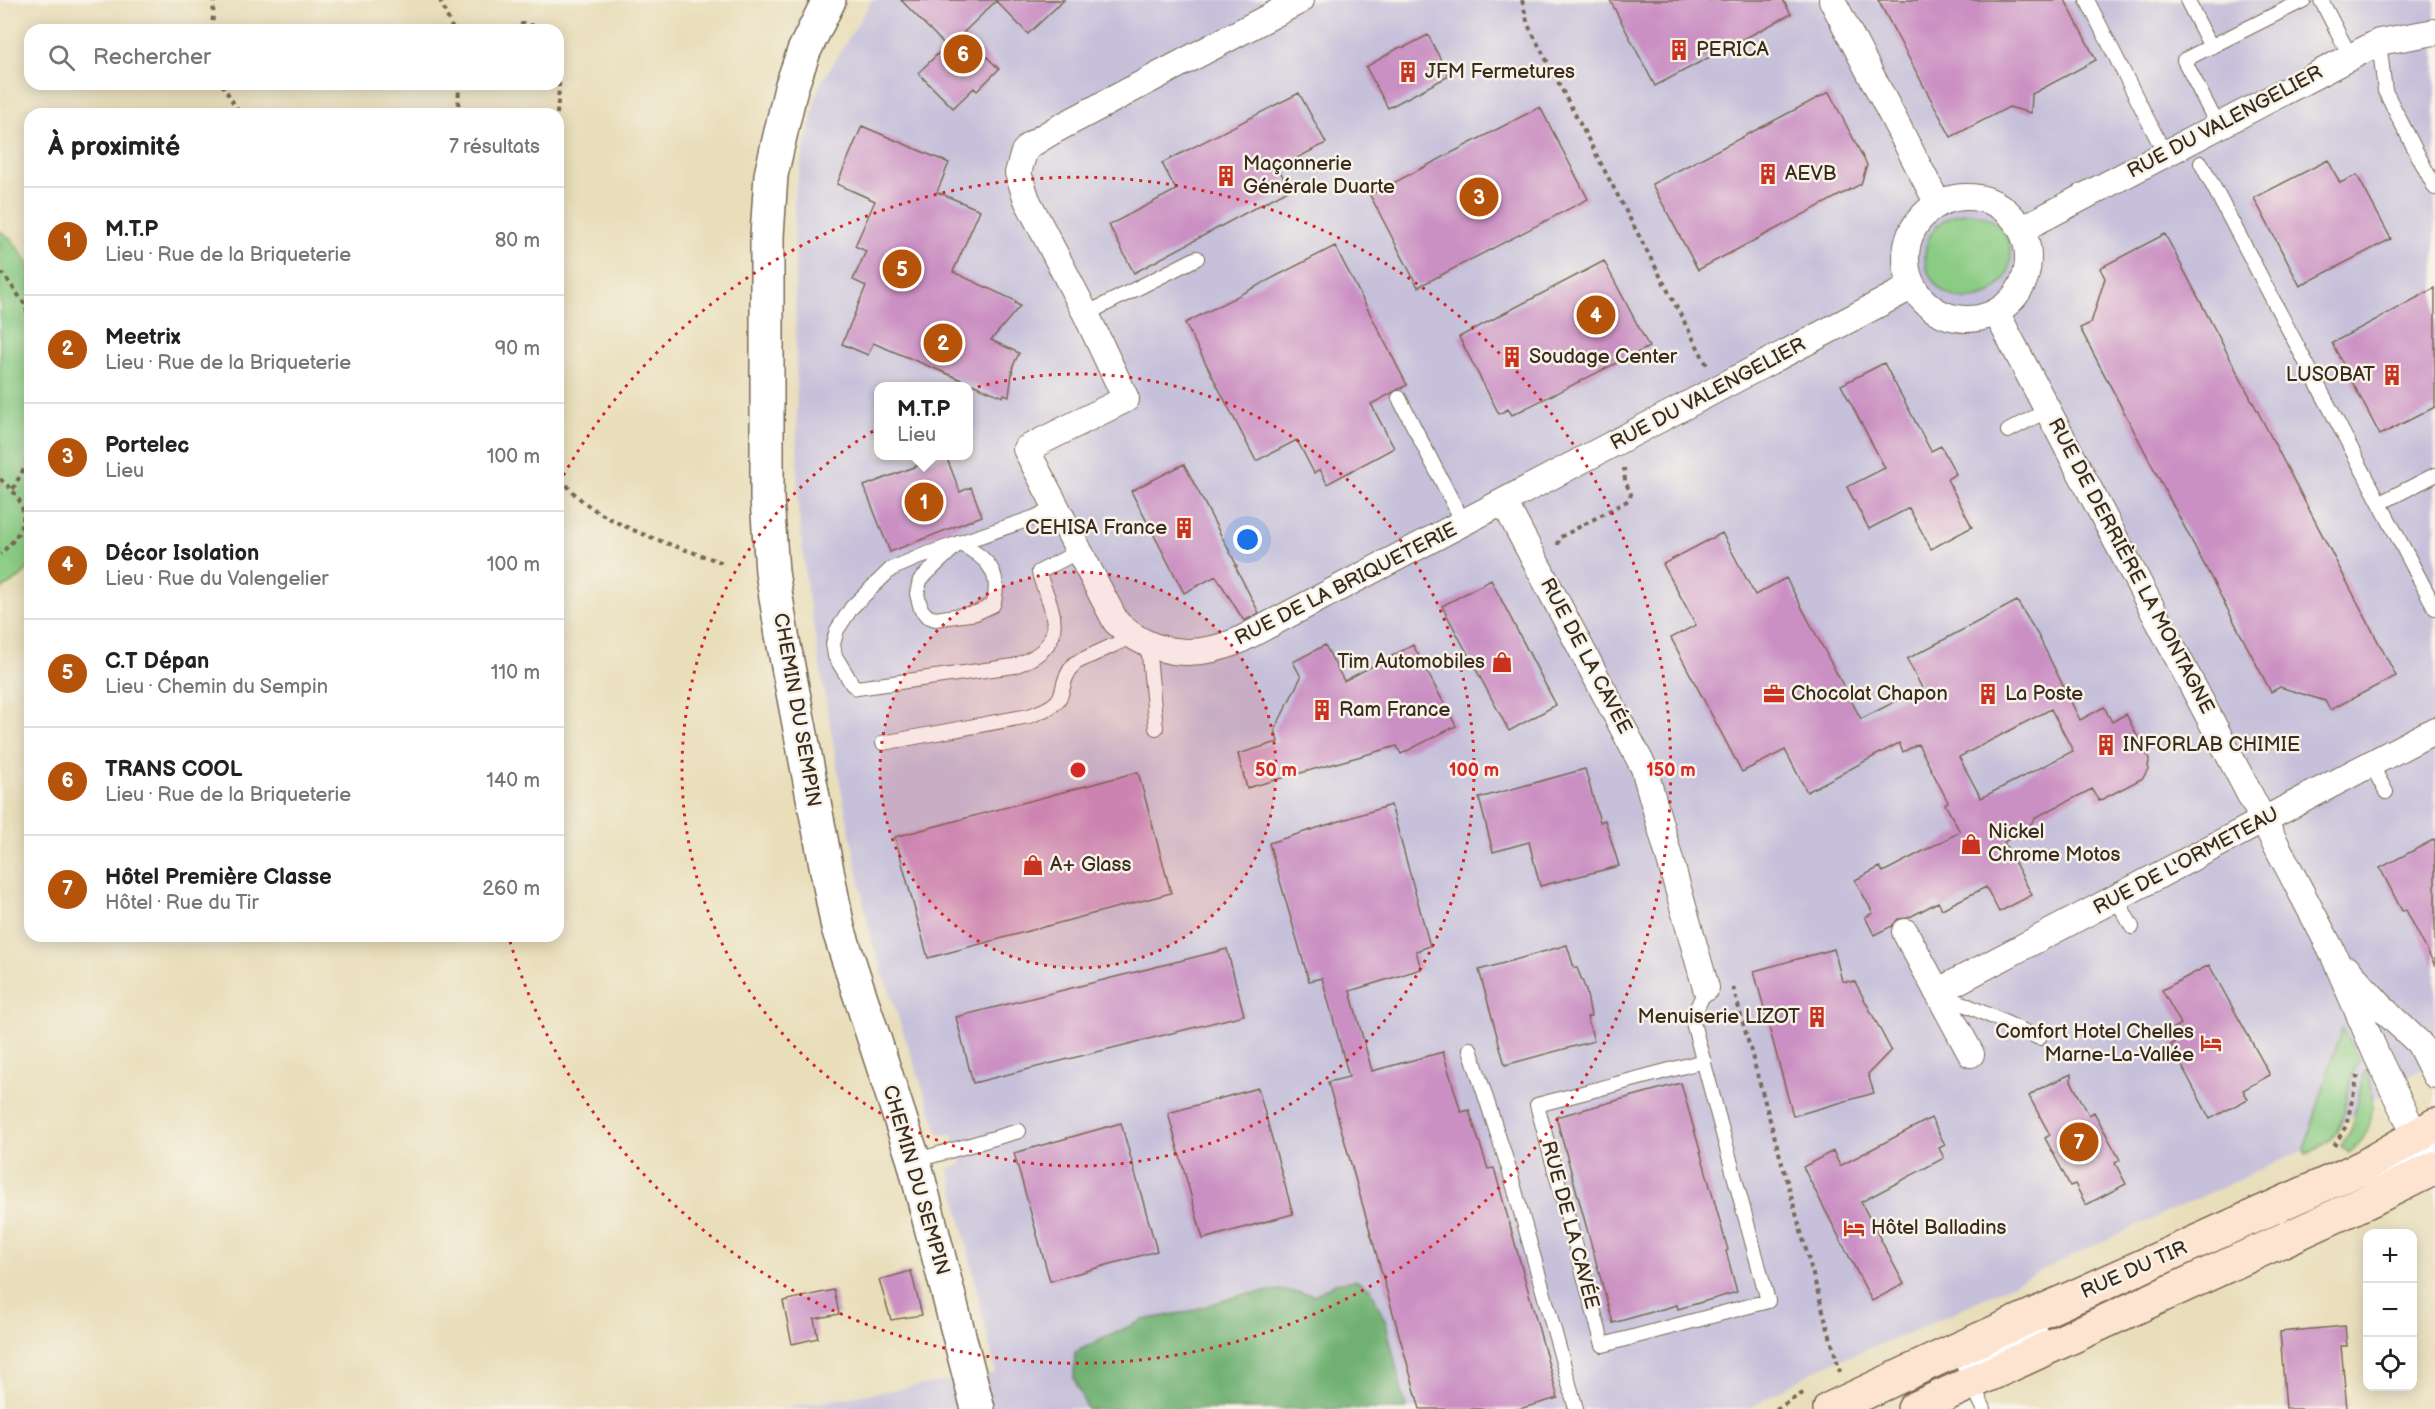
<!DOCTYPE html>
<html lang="fr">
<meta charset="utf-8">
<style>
:root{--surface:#fff;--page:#f6f6f6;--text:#222;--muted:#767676;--line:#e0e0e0;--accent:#b45309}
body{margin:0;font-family:"Balsamiq Sans",sans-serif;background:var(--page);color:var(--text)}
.controls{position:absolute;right:18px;bottom:18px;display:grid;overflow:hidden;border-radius:12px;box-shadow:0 3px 15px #0003}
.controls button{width:54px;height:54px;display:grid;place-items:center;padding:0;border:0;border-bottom:2px solid var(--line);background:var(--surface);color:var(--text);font:30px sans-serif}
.you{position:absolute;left:1248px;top:540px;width:21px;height:21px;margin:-15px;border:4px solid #fff;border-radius:50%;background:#1a73e8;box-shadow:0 0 0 9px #1a73e833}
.badge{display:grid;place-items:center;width:39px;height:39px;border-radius:50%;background:var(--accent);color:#fff;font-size:20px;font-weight:700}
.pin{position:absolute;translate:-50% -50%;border:3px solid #fff;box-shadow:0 2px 6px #0006}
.popup{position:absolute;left:874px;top:382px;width:99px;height:78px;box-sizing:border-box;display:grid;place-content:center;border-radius:12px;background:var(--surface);filter:drop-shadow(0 2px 4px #0005);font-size:20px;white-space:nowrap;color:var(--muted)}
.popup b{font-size:22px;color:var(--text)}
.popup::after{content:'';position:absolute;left:50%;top:100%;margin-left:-12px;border:12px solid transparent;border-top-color:var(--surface)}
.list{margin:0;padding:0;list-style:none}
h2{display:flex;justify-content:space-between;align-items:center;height:78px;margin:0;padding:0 24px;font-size:26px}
h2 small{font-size:20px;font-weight:400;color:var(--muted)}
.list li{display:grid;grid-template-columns:39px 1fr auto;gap:18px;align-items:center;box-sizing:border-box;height:108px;padding:0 24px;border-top:2px solid var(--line)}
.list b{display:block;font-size:22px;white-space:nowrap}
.list p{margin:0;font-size:20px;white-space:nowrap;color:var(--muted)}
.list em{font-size:20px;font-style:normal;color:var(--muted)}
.icon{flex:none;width:33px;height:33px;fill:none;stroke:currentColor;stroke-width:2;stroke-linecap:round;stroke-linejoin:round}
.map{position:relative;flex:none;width:2435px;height:1409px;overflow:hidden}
.search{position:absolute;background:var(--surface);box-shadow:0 3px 15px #0003;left:24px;top:24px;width:540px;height:66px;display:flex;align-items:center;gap:15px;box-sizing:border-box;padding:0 21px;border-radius:18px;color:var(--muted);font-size:22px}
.panel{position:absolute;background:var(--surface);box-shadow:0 3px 15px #0003;left:24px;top:108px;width:540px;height:834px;border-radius:18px}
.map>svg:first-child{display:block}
</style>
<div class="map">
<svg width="2435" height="1409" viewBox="0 0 2435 1409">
<rect width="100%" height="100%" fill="#f7f3e8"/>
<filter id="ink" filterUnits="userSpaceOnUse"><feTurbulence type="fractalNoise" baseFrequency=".0167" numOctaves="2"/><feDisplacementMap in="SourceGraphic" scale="12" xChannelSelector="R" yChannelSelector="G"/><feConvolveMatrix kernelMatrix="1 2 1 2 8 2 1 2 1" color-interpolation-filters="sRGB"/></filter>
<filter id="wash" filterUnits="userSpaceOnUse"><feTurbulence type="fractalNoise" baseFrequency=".008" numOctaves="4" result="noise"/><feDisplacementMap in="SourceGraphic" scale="24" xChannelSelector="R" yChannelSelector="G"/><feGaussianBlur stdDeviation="1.35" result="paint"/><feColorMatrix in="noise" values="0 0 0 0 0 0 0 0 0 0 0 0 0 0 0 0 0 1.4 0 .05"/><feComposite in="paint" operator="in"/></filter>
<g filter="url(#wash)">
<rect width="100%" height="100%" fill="#e9deba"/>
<path fill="#c6c0da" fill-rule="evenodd" d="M 872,0 L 2435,0 L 2435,1062 L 2411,1075 L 2304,1150 L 2104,1241 L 1921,1328 L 1821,1367 L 1749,1409 L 777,1409 L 996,1373 L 949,1168 L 962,1165 L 953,1134 L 939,1135 L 871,939 L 840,783 L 807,590 L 798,507 L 794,196 L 818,88 ZM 879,386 L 969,386 L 969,456 L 879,456 Z"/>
<path fill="#8bcc84" stroke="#637b51" stroke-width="1.5" d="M1925 256a43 43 0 1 1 86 0a43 43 0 1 1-86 0Z
M 0,231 L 12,240 L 30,266 L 30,566 L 21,577 L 0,590 Z
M 2342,1028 L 2359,1061 C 2354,1068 2352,1075 2350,1083 C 2341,1120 2345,1138 2306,1154 L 2304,1150 Z
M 2368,1069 C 2375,1100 2377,1132 2349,1153 L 2341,1146 L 2351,1130 L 2363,1075 Z"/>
<path fill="#70b072" stroke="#566d48" stroke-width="1.5" d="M 1355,1280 L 1371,1289 L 1386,1323 L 1406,1409 L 1087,1409 L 1074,1378 L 1075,1352 L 1143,1320 L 1187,1312 L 1241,1295 L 1280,1290 L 1315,1295 L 1335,1283 Z"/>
<g id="blocks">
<path fill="#cb90c3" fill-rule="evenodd" d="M 901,0 L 1064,0 L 1028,34 L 996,1 L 963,33 L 999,69 L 977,91 L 974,88 L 953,108 L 918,73 L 946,46 Z
M 1610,0 L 1783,0 L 1791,14 L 1655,86 Z
M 1878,0 L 2065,0 L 2096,60 L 2032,94 L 2031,113 L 2009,107 L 1951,137 Z
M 1428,35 L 1449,76 L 1388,108 L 1366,67 L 1400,47 L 1405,47 Z
M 1829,92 L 1867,165 L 1861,184 L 1698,270 L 1652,184 Z
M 1299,93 L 1326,143 L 1278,168 L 1290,189 L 1134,273 L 1109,225 L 1176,190 L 1162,163 Z
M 1540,107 L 1588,199 L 1418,287 L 1370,195 Z
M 862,126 L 949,163 L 937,192 L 980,210 L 953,272 L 1016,301 L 1015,303 L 1020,306 L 991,340 L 1019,353 L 1013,366 L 1009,396 L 1004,394 L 1003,397 L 873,343 L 868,355 L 842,344 L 866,286 L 853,280 L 866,251 L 855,246 L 875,201 L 837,184 Z
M 2328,160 L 2340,183 L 2357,175 L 2391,239 L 2300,286 L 2254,198 Z
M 2165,234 L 2396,676 L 2330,710 L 2325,701 L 2280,687 L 2271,692 L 2080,328 L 2091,323 L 2105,278 L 2100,268 Z
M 1335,246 L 1407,385 L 1371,404 L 1394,448 L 1327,484 L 1320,469 L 1314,473 L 1297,440 L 1256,461 L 1185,323 Z
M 1604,261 L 1649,347 L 1512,415 L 1508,409 L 1499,414 L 1459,337 Z
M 2435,288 L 2435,407 L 2380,435 L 2332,343 Z
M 1884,363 L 1931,451 L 1941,446 L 1956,474 L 1947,479 L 1972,527 L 1931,549 L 1909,508 L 1869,529 L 1847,487 L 1885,468 L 1841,385 Z
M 943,456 L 946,456 L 960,492 L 971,487 L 982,516 L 890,552 L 864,486 Z
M 1184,464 L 1237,566 L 1235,566 L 1259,613 L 1244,621 L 1216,576 L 1184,593 L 1131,491 Z
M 1722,533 L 1755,595 L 1786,578 L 1861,719 L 1922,688 L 1907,659 L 2017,601 L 2038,635 L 2080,720 L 2104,707 L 2112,722 L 2126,714 L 2149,759 L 2148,769 L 2143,778 L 2099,801 L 2092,789 L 2036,817 L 2027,829 L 2004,842 L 2032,895 L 1999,912 L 1986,887 L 1942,909 L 1938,902 L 1908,918 L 1898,919 L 1892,926 L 1874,935 L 1865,917 L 1873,913 L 1855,880 L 1880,867 L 1883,872 L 1960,832 L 1945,804 L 1948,802 L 1918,744 L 1903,752 L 1899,743 L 1807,792 L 1785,750 L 1742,772 L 1671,638 L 1696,625 L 1663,564 ZM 2051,709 L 2073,751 L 1981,798 L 1959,757 Z
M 1491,580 L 1556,705 L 1509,731 L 1442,606 Z
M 1325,645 L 1344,681 L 1413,645 L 1456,726 L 1401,754 L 1397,746 L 1247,788 L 1238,754 L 1278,742 L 1275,729 L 1301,677 L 1293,662 Z
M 1585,769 L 1600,822 L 1605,820 L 1619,866 L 1540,886 L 1529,842 L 1493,852 L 1479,798 Z
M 1138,772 L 1171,893 L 928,958 L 895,837 Z
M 1391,805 L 1430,946 L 1416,951 L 1421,969 L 1350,991 L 1372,1071 L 1443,1052 L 1461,1112 L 1469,1110 L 1488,1169 L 1494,1168 L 1558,1398 L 1519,1409 L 1420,1409 L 1328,1082 L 1349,1077 L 1322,978 L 1309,981 L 1269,843 Z
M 2435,839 L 2435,966 L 2406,910 L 2402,911 L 2380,868 Z
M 1567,945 L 1574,968 L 1577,968 L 1586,990 L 1591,1016 L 1587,1017 L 1594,1041 L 1505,1065 L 1479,970 Z
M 1227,949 L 1244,1015 L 973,1083 L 956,1017 Z
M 1834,949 L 1842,981 L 1855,982 L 1891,1050 L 1868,1074 L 1874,1093 L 1793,1116 L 1754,971 Z
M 2209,965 L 2270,1075 L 2243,1090 L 2248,1099 L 2210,1119 L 2171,1045 L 2179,1040 L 2173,1028 L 2181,1024 L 2162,990 Z
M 2071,1074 L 2071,1081 L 2089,1115 L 2094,1112 L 2120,1160 L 2115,1163 L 2126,1184 L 2086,1205 L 2075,1184 L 2070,1186 L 2061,1168 L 2045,1138 L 2050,1135 L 2029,1096 L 2039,1089 Z
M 1681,1083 L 1728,1250 L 1726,1251 L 1737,1292 L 1678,1309 L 1677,1305 L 1613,1323 L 1556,1117 Z
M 1258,1088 L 1293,1214 L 1203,1239 L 1168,1113 Z
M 1931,1118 L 1945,1145 L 1939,1148 L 1944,1158 L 1861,1202 L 1904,1284 L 1872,1301 L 1803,1167 L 1833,1151 L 1840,1166 Z
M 1121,1123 L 1157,1251 L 1050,1281 L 1014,1153 Z
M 911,1271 L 922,1315 L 891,1320 L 879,1280 Z
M 834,1290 L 839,1314 L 814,1319 L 818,1338 L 792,1344 L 783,1301 Z
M 2345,1326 L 2347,1346 L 2341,1346 L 2347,1409 L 2286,1409 L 2280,1332 Z"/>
</g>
</g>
<g filter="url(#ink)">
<use href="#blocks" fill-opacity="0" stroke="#786955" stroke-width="1.5"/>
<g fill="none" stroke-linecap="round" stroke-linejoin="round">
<defs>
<path id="service" d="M 2087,0 L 2165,154
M 2187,0 L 2211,47
M 2321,0 L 2350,56
M 2379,42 L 2385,91 L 2435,188
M 2218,126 L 2184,60 L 2304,0
M 2201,163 L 2435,608
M 1086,314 L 1197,258
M 1399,398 L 1464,524
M 2008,431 L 2048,410
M 2380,503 L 2435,475
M 1056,507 L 1033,518 L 924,555 L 891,569 L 852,607 L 837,630 L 833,644 L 835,656 L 852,684 L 857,688 L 1014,666 C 1042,656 1061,641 1051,607 C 1048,595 1041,584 1039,572 L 1079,551
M 959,543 C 986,557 1003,572 993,605 L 976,613 L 935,619 L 927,616 L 921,609 L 917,594 L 920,580 Z
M 1148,645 L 1156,728
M 883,743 L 1029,716 C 1077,700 1052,690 1075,663 L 1131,637
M 2371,764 L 2386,792
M 2116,898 L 2132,927
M 1942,994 L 2039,1038
M 1470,1049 L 1509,1169 L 1576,1409
M 1704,1061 L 1537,1105 L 1603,1345 L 1768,1301 L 1692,1019 L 1706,988
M 914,1161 L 1019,1131
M 1956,1350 L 1984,1409"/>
<path id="minor" d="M 1301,0 L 1053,131 L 1030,145 L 1024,152 L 1018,173 L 1027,200 L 1086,314 L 1126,399 L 1026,449 L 1116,622 C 1151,656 1195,659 1238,641 L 1913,286
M 1832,0 L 1938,204
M1906 258a61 61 0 1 1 122 0a61 61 0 1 1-122 0Z
M 2022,229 L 2379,42 L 2435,32
M 1996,312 L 2331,949 L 2377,1056 L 2416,1137 L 2431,1142
M 1504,502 L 1644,768 L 1706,988
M 1905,932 L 1971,1054
M 2348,970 L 2388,1014 L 2419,1043 L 2435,1075
M 1937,992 L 2435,730
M 2375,1182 L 2435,1146
M 1972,1384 L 1982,1358 L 2034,1331"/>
<path id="tertiary" d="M 829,0 L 804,51 L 791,88 L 771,175 L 767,236 L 767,499 L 772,572 L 782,635 L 838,928 L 914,1161 L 978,1409"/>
<path id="secondary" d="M 1830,1409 L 1956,1350 L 2363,1167 L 2435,1125
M 1914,1409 L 2366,1202 L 2435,1168"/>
</defs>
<use href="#service" stroke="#786955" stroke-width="16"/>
<use href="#minor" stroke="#786955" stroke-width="28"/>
<use href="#tertiary" stroke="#786955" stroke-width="36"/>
<use href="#secondary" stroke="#786955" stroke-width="36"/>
<path stroke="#786955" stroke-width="4" stroke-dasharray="4.5 4.5" stroke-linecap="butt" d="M 440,0 L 453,30
M 1522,0 L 1528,25 L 1707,365
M 212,30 L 214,0
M 513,30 L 522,24 L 539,26 L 542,30
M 222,84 L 240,114
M 458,114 L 459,84
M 557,114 L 559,88 L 558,60
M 0,273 L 4,275 L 26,306 L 30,331
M 558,469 C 576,520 676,545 723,563
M 0,479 C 32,504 30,528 0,554
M 13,489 L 30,457
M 1558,545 L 1559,538 L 1629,500 L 1631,494 L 1625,481 L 1624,468
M 1733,987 L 1840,1372
M 2334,1146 L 2346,1126 L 2358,1075
M 1776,1409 L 1805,1392"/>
<use href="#service" stroke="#fff" stroke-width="14"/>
<use href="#minor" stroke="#fff" stroke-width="26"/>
<use href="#tertiary" stroke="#fff" stroke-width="33"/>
<use href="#secondary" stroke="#fde4d1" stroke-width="33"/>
</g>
</g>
<circle cx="1078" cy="770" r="198" fill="#d62828" fill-opacity=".12"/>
<g fill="none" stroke="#d62828" stroke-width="3" stroke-dasharray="3 6">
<circle cx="1078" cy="770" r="198"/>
<circle cx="1078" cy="770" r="396"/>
<path d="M559 483A593 593 0 1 1 509 938"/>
</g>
<defs>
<symbol id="building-bare" viewBox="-9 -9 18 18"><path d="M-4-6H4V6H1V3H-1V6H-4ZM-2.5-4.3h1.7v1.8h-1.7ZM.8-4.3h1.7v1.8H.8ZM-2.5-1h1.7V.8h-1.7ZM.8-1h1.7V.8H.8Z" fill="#c8321e" stroke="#f7f3e8" stroke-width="2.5" paint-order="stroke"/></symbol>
<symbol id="shop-bare" viewBox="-9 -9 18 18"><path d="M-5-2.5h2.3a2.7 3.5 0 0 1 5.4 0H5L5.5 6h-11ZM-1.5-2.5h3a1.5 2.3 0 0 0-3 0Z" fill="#c8321e" stroke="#f7f3e8" stroke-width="2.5" paint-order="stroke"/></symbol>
<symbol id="office-bare" viewBox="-9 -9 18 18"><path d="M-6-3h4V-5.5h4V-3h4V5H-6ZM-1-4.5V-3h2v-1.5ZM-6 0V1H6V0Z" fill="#c8321e" stroke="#f7f3e8" stroke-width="2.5" paint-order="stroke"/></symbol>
<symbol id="hotel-bare" viewBox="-9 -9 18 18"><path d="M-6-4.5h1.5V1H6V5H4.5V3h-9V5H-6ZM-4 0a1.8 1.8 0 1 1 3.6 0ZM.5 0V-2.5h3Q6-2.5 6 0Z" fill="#c8321e" stroke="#f7f3e8" stroke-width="2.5" paint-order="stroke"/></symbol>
</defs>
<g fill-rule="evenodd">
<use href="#building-bare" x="1664" y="35" width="30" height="30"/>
<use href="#building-bare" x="1393" y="57" width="30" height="30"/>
<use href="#building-bare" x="1753" y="159" width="30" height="30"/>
<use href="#building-bare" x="1211" y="161" width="30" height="30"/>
<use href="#building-bare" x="1497" y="342" width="30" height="30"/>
<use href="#building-bare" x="2377" y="360" width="30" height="30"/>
<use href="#building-bare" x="1169" y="513" width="30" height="30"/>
<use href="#shop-bare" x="1487" y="647" width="30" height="30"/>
<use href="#office-bare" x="1759" y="679" width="30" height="30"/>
<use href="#building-bare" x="1973" y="679" width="30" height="30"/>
<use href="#building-bare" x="1307" y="695" width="30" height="30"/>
<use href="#building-bare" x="2091" y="730" width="30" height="30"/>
<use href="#shop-bare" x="1956" y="829" width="30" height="30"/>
<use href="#shop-bare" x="1018" y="850" width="30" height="30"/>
<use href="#building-bare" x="1802" y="1002" width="30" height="30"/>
<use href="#hotel-bare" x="2196" y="1028" width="30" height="30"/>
<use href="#hotel-bare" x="1839" y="1213" width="30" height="30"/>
</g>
<g text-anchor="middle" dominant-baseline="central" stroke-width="5" stroke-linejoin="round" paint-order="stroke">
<g font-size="20" fill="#3b2a1e" stroke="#f7f3e8" text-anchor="start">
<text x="1696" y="50">PERICA</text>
<text x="1425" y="72">JFM Fermetures</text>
<text x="1243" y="164">Maçonnerie<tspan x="1243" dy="23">Générale Duarte</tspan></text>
<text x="1785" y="174">AEVB</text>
<text x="1529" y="357">Soudage Center</text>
<text x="2375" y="375" text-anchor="end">LUSOBAT</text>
<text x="1167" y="528" text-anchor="end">CEHISA France</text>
<text x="1485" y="662" text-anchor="end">Tim Automobiles</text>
<text x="1791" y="694">Chocolat Chapon</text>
<text x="2005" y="694">La Poste</text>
<text x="1339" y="710">Ram France</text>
<text x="2123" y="745">INFORLAB CHIMIE</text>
<text x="1988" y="832">Nickel<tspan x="1988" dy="23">Chrome Motos</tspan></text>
<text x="1050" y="865">A+ Glass</text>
<text x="1800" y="1017" text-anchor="end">Menuiserie LIZOT</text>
<text x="2194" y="1032" text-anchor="end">Comfort Hotel Chelles<tspan x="2194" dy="23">Marne-La-Vallée</tspan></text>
<text x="1871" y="1228">Hôtel Balladins</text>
</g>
<g font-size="20" fill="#3b2a1e" stroke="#f7f3e8">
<text transform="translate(2225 122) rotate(-28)">RUE DU VALENGELIER</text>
<text transform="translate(1708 394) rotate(-28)">RUE DU VALENGELIER</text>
<text transform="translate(2131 566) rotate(62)">RUE DE DERRIÈRE LA MONTAGNE</text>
<text transform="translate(1346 584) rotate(-27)">RUE DE LA BRIQUETERIE</text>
<text transform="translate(1586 656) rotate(62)">RUE DE LA CAVÉE</text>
<text transform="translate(797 710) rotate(80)">CHEMIN DU SEMPIN</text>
<text transform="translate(2186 861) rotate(-28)">RUE DE L'ORMETEAU</text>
<text transform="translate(916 1180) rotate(74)">CHEMIN DU SEMPIN</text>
<text transform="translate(1570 1225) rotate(75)">RUE DE LA CAVÉE</text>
<text transform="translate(2134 1270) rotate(-24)">RUE DU TIR</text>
</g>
</g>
<circle cx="1078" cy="770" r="9" fill="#d62828" stroke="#f7f3e8" stroke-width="3"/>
<g font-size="18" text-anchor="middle" font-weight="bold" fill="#d62828" stroke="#f7f3e8" stroke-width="5" stroke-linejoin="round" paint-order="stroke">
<text x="1276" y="776">50 m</text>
<text x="1474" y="776">100 m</text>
<text x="1671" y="776">150 m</text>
</g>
</svg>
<div class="controls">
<button>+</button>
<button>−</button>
<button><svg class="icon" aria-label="locate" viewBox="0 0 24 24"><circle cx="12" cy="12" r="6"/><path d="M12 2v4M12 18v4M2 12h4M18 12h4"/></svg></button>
</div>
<div class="you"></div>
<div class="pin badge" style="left:924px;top:502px">1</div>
<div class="popup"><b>M.T.P</b>Lieu</div>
<div class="pin badge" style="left:943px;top:343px">2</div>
<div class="pin badge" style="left:1479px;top:197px">3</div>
<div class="pin badge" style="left:1596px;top:315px">4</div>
<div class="pin badge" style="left:902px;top:269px">5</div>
<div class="pin badge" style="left:963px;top:54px">6</div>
<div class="pin badge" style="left:2079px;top:1142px">7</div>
<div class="search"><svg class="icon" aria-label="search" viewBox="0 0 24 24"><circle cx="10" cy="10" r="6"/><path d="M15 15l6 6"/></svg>Rechercher</div>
<section class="panel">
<h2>À proximité<small>7 résultats</small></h2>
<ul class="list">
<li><span class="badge">1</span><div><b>M.T.P</b><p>Lieu · Rue de la Briqueterie</p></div><em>80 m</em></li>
<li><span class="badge">2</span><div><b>Meetrix</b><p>Lieu · Rue de la Briqueterie</p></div><em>90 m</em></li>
<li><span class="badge">3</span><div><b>Portelec</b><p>Lieu</p></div><em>100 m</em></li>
<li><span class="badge">4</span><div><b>Décor Isolation</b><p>Lieu · Rue du Valengelier</p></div><em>100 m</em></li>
<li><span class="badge">5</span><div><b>C.T Dépan</b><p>Lieu · Chemin du Sempin</p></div><em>110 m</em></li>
<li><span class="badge">6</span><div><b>TRANS COOL</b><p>Lieu · Rue de la Briqueterie</p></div><em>140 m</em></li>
<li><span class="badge">7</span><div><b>Hôtel Première Classe</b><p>Hôtel · Rue du Tir</p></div><em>260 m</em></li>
</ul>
</section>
</div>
